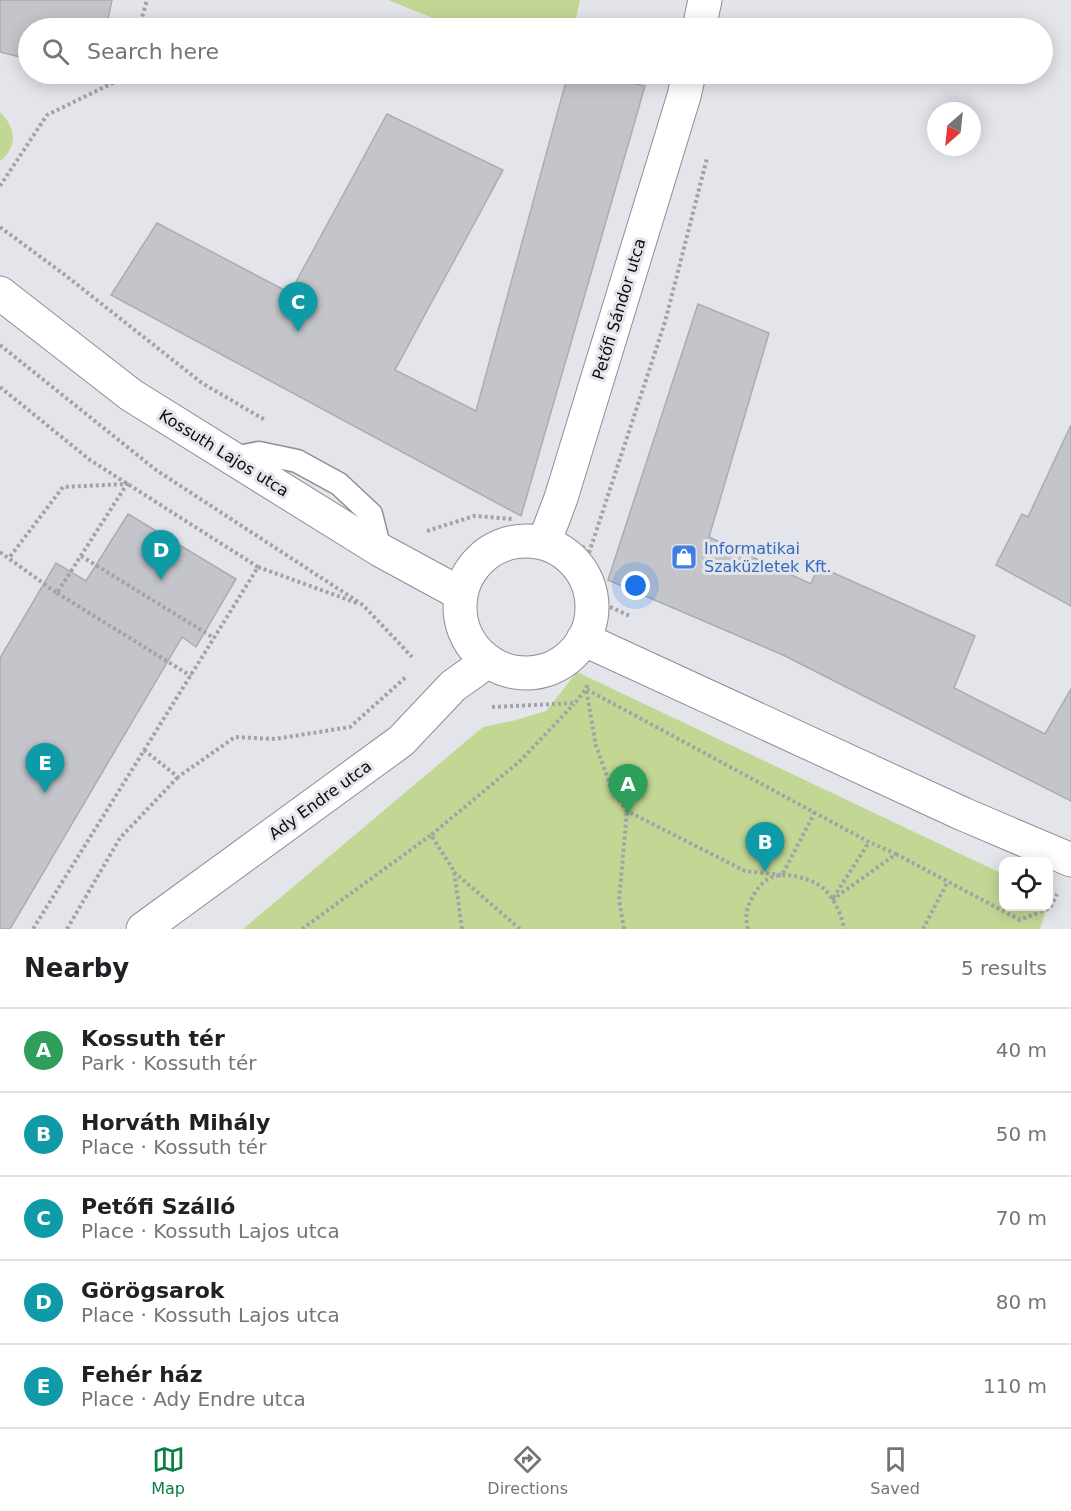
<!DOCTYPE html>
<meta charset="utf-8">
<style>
:root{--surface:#fff;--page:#f2f2f2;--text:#202124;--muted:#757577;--line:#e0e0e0;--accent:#0b8043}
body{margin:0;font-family:"DejaVu Sans",sans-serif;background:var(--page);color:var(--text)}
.controls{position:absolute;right:18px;bottom:18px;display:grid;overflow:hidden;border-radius:12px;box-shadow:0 3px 15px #0003}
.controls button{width:54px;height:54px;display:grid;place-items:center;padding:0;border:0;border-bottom:2px solid var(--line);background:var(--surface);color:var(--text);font:30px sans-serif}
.compass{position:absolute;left:927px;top:102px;width:54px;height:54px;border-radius:50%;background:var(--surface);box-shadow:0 3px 15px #0003;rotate:207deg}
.you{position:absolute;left:636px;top:586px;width:21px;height:21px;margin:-15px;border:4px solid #fff;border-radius:50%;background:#1a73e8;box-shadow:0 0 0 9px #1a73e833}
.badge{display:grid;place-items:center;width:39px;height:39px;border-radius:50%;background:var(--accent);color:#fff;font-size:20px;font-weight:700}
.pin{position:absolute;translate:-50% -50px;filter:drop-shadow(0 2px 3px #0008)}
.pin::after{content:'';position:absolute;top:32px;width:21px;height:18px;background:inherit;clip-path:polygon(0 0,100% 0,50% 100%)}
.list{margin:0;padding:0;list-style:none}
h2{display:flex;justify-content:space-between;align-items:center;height:78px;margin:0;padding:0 24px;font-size:26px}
h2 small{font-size:20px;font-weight:400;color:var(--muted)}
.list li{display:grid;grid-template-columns:39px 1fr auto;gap:18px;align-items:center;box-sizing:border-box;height:84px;padding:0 24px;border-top:2px solid var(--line)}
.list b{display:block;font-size:22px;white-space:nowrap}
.list p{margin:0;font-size:20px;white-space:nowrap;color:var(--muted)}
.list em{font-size:20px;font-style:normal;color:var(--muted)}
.icon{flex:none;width:33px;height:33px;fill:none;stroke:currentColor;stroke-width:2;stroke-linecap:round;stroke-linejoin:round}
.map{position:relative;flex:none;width:1071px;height:929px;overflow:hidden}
.search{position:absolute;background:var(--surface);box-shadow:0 3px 15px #0003;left:18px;right:18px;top:18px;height:66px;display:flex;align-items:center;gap:15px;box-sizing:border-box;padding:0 21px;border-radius:33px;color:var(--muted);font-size:22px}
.sheet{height:498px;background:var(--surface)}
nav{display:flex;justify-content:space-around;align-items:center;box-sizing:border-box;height:84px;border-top:2px solid var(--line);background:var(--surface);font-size:16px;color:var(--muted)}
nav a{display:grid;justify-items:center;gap:3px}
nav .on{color:var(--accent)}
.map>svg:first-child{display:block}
</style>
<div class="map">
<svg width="1071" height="929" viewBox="0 0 1071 929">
<rect width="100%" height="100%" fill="#e4e5eb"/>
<path fill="#c3d794" d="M 388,0 L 580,0 L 574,28 L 465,28 L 450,25 Z
M 0,112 C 16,127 18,147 0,161 Z
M 577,672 L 1003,874 L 1004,906 L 1047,907 L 1040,929 L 243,929 L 483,727 L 516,720 L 546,711 Z"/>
<path fill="#c4c5cb" stroke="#abacb2" stroke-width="1.5" d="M 0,0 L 112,0 L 106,28 L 28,28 L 28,59 L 0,52 Z
M 568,74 L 588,74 L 645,86 L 521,516 L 111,295 L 157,223 L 290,293 L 387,114 L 503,170 L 395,370 L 476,411 Z
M 698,304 L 769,333 L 709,537 L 811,584 L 818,566 L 975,636 L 954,688 L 1045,734 L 1071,689 L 1071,801 L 783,655 L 608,580 Z
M 1071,425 L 1071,606 L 996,565 L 1022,514 L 1028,517 Z
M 128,514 L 236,579 L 196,647 L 182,637 L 10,929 L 0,929 L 0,658 L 56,563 L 86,581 Z"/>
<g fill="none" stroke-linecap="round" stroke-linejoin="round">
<defs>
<path id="service" d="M 233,458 L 259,453 L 297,461 L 339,484 L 371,514 L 380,550"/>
<path id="minor" d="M 143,929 L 401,741 L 453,686 L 488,661"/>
<path id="tertiary" d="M 699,28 L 705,0
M 0,293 L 131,395 L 380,550 L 461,594
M460 607a66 66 0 1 1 132 0a66 66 0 1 1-132 0Z
M 544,543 L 561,498 L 684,96 L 689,74
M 583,639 L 963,814 L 1071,860"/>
</defs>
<use href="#service" stroke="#8e8f95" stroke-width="25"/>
<use href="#minor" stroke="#8e8f95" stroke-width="35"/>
<use href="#tertiary" stroke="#8e8f95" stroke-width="35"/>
<path stroke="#a2a3a8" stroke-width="4" stroke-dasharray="3 3" stroke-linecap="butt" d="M 139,28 L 147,0
M 0,186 L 47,115 L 125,77 L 126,74
M 0,227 L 65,275 L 202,383 L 265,420
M 0,345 L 156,470 L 363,605 L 412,657
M 0,387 L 90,460 L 258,567 L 33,929
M 427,531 L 474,516 L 513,519
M 582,546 C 598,562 596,584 599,606
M 0,552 L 57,593 L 127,484 L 63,487 L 9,558
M 589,553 L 665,322 L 707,158
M 81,556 L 214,638
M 258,567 L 357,603
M 57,593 L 191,676
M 599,602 L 630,616
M 492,707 L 575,703 L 586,689 L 588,682
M 144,750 L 178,777 L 235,737 L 275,739 L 350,727 L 406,677
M 815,812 L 782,875 L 745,871 L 627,811 L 611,787 L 596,746 L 586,689 L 869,842 L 896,854 L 832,900 L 869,842
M 896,854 L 1020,920 L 1050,908 L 1057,894
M 454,872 L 520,929
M 67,929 L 120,838 L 178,777
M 302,929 L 431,835
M 462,929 L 454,871 L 431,835 L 520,761 L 574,704
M 624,929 L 619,900 L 627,811
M 748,929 C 745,917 746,909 752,898 C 756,890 762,882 770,878 C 785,871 811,878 823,888 C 834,898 842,915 844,929
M 923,929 L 948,881"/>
<use href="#service" stroke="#fff" stroke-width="22"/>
<use href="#minor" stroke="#fff" stroke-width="33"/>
<use href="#tertiary" stroke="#fff" stroke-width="33"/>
</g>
<defs>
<symbol id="shop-square" viewBox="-11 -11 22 22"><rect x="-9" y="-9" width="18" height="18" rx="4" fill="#3f7fe0" stroke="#e4e5eb"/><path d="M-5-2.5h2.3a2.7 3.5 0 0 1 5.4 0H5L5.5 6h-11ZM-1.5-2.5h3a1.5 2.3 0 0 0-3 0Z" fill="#fff"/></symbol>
</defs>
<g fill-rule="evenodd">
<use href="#shop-square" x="669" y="542" width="30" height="30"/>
</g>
<g text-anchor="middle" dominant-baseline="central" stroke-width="6" stroke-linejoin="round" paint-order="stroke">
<g font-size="16" fill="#0b0b0e" stroke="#e4e5eb">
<text transform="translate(619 309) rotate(-73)">Petőfi Sándor utca</text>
<text transform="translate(224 453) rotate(32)">Kossuth Lajos utca</text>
<text transform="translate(320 800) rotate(-36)">Ady Endre utca</text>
</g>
<g font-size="16" fill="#366cbe" stroke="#e4e5eb" text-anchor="start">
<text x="704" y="548">Informatikai<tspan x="704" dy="18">Szaküzletek Kft.</tspan></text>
</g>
</g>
</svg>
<div class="controls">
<button><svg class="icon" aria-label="locate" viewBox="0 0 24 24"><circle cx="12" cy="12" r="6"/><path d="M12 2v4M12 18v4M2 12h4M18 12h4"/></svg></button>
</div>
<svg class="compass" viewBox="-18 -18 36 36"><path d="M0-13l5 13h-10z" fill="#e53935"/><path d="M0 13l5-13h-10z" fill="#757577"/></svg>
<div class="you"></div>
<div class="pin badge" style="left:628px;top:814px;background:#2e9e5b">A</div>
<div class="pin badge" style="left:765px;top:872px;background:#0f9aa8">B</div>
<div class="pin badge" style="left:298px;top:332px;background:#0f9aa8">C</div>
<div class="pin badge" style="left:161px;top:580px;background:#0f9aa8">D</div>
<div class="pin badge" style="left:45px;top:793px;background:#0f9aa8">E</div>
<div class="search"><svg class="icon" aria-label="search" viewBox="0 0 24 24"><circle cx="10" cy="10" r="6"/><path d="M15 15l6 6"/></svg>Search here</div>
</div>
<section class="sheet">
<h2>Nearby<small>5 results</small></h2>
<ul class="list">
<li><span class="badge" style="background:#2e9e5b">A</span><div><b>Kossuth tér</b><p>Park · Kossuth tér</p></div><em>40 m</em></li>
<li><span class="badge" style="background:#0f9aa8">B</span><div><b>Horváth Mihály</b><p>Place · Kossuth tér</p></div><em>50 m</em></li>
<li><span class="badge" style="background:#0f9aa8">C</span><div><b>Petőfi Szálló</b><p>Place · Kossuth Lajos utca</p></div><em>70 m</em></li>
<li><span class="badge" style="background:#0f9aa8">D</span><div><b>Görögsarok</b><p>Place · Kossuth Lajos utca</p></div><em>80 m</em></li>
<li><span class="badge" style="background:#0f9aa8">E</span><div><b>Fehér ház</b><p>Place · Ady Endre utca</p></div><em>110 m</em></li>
</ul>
</section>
<nav>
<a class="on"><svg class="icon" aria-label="map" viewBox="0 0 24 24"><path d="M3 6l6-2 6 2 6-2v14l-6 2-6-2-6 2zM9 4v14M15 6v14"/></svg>Map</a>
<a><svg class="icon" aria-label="directions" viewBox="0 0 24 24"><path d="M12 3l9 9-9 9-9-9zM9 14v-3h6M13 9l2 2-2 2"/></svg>Directions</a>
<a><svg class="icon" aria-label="saved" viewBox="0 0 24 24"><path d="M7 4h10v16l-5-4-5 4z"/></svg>Saved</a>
</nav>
